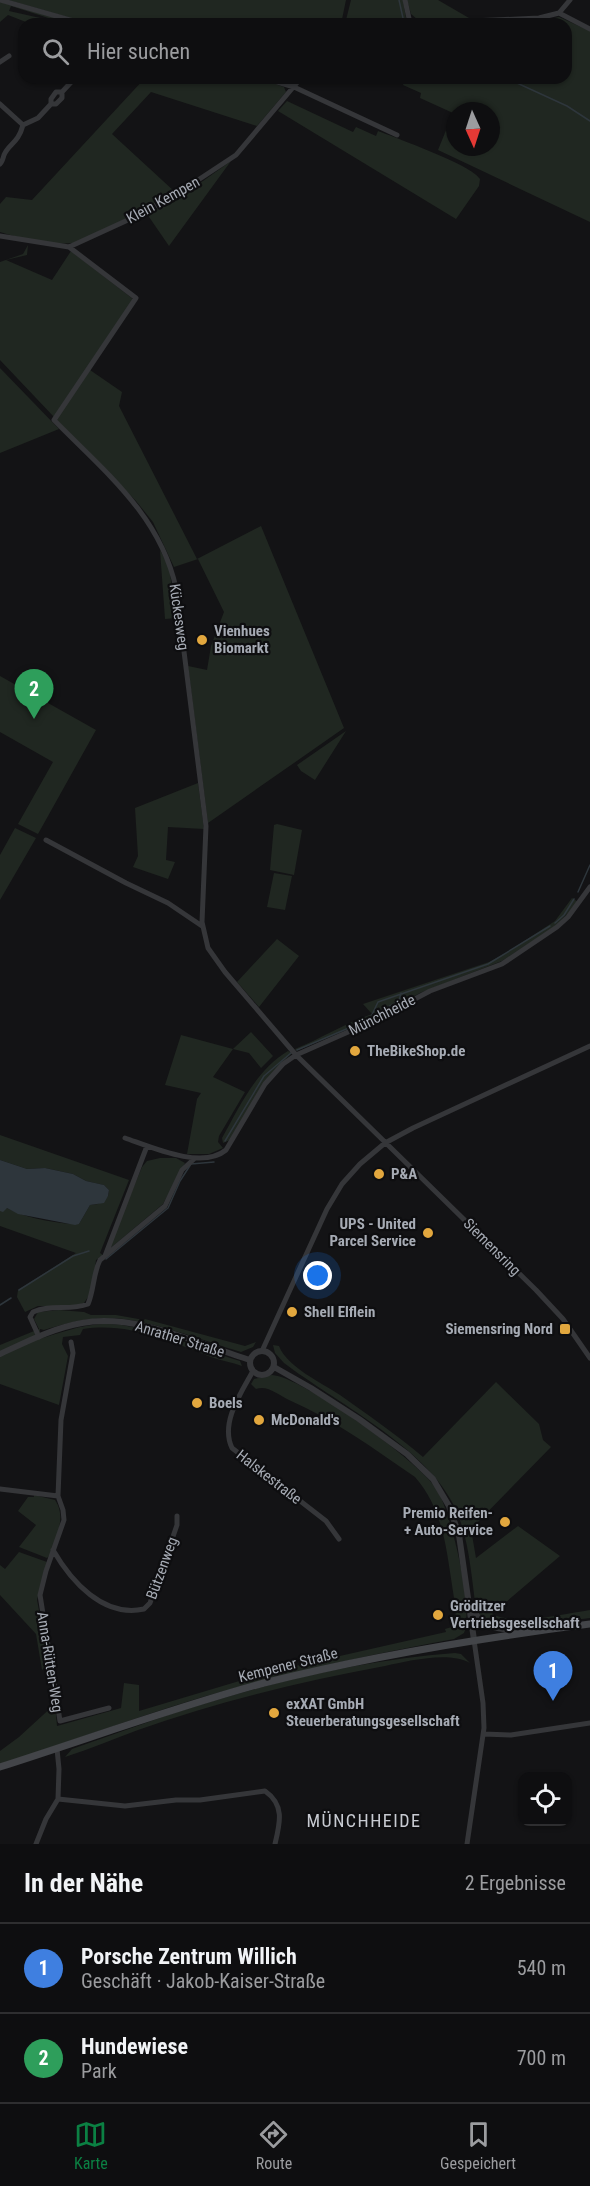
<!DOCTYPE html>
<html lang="de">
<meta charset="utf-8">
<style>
:root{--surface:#0e0e10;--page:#1c1c1e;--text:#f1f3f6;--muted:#9b9c9f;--line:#2e2e30;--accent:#0b8043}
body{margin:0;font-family:"Roboto Condensed",sans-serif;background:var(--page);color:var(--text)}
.controls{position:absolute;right:18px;bottom:18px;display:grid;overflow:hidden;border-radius:12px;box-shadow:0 2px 4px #0004}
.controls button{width:54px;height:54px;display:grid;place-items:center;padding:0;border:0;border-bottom:2px solid var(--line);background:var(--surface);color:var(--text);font:30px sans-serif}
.compass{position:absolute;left:446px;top:102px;width:54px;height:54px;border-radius:50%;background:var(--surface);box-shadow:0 2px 4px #0004;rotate:177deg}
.you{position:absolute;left:318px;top:1276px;width:21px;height:21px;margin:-15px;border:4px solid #fff;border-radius:50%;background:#1a73e8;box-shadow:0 0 0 9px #1a73e833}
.badge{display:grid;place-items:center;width:39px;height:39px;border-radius:50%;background:var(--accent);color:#fff;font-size:20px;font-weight:700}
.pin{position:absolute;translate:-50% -50px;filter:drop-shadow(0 2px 3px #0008)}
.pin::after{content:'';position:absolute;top:32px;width:21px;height:18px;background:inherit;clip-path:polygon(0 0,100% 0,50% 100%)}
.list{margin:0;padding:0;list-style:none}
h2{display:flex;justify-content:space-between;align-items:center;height:78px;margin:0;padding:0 24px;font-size:26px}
h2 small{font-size:20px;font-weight:400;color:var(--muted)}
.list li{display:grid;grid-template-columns:39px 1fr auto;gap:18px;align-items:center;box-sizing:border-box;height:90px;padding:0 24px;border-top:2px solid var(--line)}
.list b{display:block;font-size:22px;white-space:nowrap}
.list p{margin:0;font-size:20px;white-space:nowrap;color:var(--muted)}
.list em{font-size:20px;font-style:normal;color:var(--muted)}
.icon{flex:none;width:33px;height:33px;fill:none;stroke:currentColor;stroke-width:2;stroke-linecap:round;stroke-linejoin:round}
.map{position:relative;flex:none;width:590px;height:1844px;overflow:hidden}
.search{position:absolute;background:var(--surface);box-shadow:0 2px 4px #0004;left:18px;right:18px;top:18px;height:66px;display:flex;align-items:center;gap:15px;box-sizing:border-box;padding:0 21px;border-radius:18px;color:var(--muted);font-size:22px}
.sheet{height:258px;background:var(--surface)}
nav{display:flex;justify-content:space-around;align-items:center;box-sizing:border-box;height:84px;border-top:2px solid var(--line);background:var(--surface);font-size:16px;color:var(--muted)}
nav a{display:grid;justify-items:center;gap:3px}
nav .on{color:var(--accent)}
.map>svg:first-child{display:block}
</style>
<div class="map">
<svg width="590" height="1844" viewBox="0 0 590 1844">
<rect width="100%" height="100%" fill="#131315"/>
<path fill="#202721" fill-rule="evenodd" d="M 8,0 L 346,0 L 341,24 L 92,24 Z
M 351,0 L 403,0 L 406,18 C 396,28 360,24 345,24 Z
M 407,0 L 438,0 L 469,18 L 418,20 L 411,14 Z
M 0,2 L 74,23 L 74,24 L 61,24 L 61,22 L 11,6 L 9,11 L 49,20 L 51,24 L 31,24 L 8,15 L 0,22 Z
M 559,17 L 590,31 L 590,222 L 438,150 L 453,113 L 420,98 L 421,93 L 403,85 L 406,78 L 566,78 L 566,24 L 448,24 L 541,21 ZM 455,111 L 491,111 L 491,147 L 455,147 Z
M 145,78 L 257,78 L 284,87 L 286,92 L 257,126 L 151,92 L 112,134 L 175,192 L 132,216 L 74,243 C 51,245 22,239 0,232 L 0,204 L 6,197 L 32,200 Z
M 287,101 L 353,132 L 356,127 L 376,136 L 378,131 C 396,138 472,165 480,179 L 479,186 L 456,219 L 278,111 Z
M 231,161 L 169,246 L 147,214 L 203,181 Z
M 28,245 L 27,255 L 6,260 L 52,280 L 71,251 L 133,299 L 54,417 L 0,360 L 0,262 L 23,254 Z
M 0,368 L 59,429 L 0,453 Z
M 90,370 L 122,392 L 119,406 L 197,559 L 261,526 L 344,728 L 208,823 L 188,666 L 207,670 L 211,646 L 224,612 L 198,559 L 174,567 L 153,522 L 136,501 L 56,419 Z
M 160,550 L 169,567 L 177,618 L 165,619 Z
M 0,676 L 96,730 L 38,834 L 18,824 L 53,762 L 0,732 Z
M 346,731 L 315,780 L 301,771 L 297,765 Z
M 198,783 L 204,829 L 168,827 L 166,860 L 175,862 L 168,879 L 133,867 L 138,856 L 135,808 Z
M 277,824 L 302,830 L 294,875 L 270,870 L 274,825 Z
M 15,828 L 36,838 L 0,900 L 0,855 Z
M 274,873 L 292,876 L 285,910 L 267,907 Z
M 572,898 L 578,902 L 557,925 L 502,961 L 420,993 L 363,1023 L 296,1051 L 295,1049 C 322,1038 344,1024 372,1014 L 363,1004 L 489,962 L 504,954 L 555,921 Z
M 277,939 L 299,956 L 259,1007 L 237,982 Z
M 251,1032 L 273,1056 L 261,1068 L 249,1053 L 233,1049 L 213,1077 L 245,1092 L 219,1136 L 218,1142 L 223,1148 L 209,1154 L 187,1154 L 197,1099 L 201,1093 L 165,1085 L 181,1035 L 233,1049 Z
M 288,1051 L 292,1053 L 273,1072 L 230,1140 L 223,1143 L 222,1138 C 240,1106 256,1070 288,1051 Z
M 0,1135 L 129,1180 L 100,1253 L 103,1255 L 96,1260 L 92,1291 L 84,1303 L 75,1306 L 38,1306 L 25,1312 L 17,1297 L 18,1290 L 76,1253 L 0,1226 L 0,1205 L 0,1211 L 7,1208 C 25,1218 58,1224 79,1224 L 90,1205 L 98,1204 L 108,1196 L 109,1190 L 104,1185 L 86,1181 L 73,1174 L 45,1168 L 27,1169 L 0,1160 Z
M 160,1158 L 176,1158 L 185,1163 L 163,1204 L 107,1251 L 142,1167 L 147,1161 Z
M 59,1310 L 84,1312 L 91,1315 L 116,1315 L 144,1320 L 145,1319 L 245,1346 L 256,1342 L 253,1347 L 241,1352 C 204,1341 146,1318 109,1318 C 86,1318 66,1323 44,1330 L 40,1329 L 39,1339 C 60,1333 80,1325 102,1324 C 141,1322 201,1349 240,1361 L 242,1366 C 232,1362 221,1361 211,1357 C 170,1341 129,1322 83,1329 L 80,1335 L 63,1337 L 62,1344 L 68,1356 L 59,1405 L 0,1384 L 0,1345 L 39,1329 L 34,1319 L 38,1312 Z
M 273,1345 L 279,1346 C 287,1367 322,1383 340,1395 C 368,1415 397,1435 423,1457 L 496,1382 L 539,1424 L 543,1440 L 551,1447 L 471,1529 L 476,1558 L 518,1526 L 560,1556 L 492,1614 C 515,1626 564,1614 590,1610 L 590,1618 C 560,1621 510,1633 483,1620 L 476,1609 C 471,1574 469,1533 452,1502 C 423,1446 334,1401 284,1363 L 275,1353 Z
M 272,1375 C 303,1377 418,1461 436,1488 C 451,1511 474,1609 464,1633 L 454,1639 C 379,1653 304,1669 231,1689 C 153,1710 77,1740 0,1764 L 0,1751 L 19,1737 L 55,1704 L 57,1726 L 121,1708 L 124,1683 L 139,1685 L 139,1711 L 269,1672 L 446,1632 L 445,1629 L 455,1626 C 457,1612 454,1599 452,1585 C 446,1545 442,1508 415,1477 C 374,1449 335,1420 289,1400 C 278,1395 268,1385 256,1389 L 251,1384 L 254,1379 Z
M 34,1495 L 55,1500 C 67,1517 56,1537 50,1555 L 47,1558 L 19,1547 L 36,1525 L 18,1511 L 28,1497 L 34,1497 Z
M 19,1552 L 47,1562 L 37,1600 L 49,1663 L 42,1670 L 36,1634 L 0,1595 L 0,1565 L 5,1569 Z
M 455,1653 L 461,1654 L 470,1663 C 448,1651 409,1661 385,1666 C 303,1681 216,1702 138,1730 C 113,1739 90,1749 65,1757 L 72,1749 C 104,1738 136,1726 168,1715 C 260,1685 357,1660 455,1653 Z"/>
<path fill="#2e363c" d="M 0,1160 L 27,1169 L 45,1168 L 73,1174 L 86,1181 L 104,1185 L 109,1190 L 108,1196 L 104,1203 L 90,1205 L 79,1224 L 75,1225 L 18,1214 L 7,1208 L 3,1212 L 0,1211 Z"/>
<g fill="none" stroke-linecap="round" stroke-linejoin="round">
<path stroke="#2e363c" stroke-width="1.5" d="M 399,0 L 403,18
M 506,78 L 567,106 L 590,121
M 578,892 L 590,865
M 555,923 L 564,915 L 574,899
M 374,1015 L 399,1001 L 401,993
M 297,1050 L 370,1019 L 378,1002 L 488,964 L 550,926
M 225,1141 L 264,1076 L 291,1053
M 106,1259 L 168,1208 L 180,1181 L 191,1164 L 214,1162
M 19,1290 L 73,1256 L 89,1251
M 0,1305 L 11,1298"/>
<path stroke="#353639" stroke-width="5" d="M 0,0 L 84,24
M 405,0 L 410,23
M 559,13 L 590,29
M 406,24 L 539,18 L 559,13 L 570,0
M 0,62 L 9,56
M 264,78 L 294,87 L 397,135
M 0,104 L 23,125
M 51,104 L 51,99 L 56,92 L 62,92
M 0,164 C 2,162 3,159 4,155 C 9,143 18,144 23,125 L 38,118 L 51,104 L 56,104 L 62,98 L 62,92 L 75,78
M 0,236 L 69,247 L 141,214 L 189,186 L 236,155 L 301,78
M 69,247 L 136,298 L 54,420 C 104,471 160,515 176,588 L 206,826 L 202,922 L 208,948 L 225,972 L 296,1055 L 536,1290 L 563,1319 L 590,1358
M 46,840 L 126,883 L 168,903 L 202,926
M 125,1138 C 151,1147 202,1170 226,1150 L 265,1084 L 283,1064 L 296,1055 L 373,1021 L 430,991 L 502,964 L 557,927 L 568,917 L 590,887
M 105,1256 L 147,1146
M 39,1337 L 30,1317 L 33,1312 C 50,1304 70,1311 88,1304 C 94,1290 93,1274 100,1260 L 165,1206 L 182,1170 L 194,1159
M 71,1342 L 73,1353 L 61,1420 L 58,1496 L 63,1510 L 64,1520 L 46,1571 L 40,1595 L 60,1721 L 109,1708
M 262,1351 L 327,1209 L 342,1184 L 360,1164 L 385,1143 L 413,1128 L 590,1046
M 253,1371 C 241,1393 220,1423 232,1448 L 326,1521 L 339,1539
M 0,1489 L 58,1496
M 53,1550 C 71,1581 103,1618 144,1609 L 150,1603 L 177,1525 L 177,1516
M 484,1734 L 511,1735 L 590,1723
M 58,1799 L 125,1806 L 176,1800 L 200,1800 L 265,1791 C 285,1805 280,1823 275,1844
M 36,1844 L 46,1819 L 58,1799 L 59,1769 L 57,1749
M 467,1844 L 484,1728 L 483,1703 L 474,1640"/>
<path stroke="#353639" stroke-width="6" d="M250 1363a12 12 0 1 1 24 0a12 12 0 1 1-24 0Z
M 0,1354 C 26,1342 53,1328 82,1323 C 136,1313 198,1344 250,1360
M 274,1367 L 311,1388 L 359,1419 L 407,1454 L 433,1479 L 449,1506 L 459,1535 L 474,1640
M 472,1607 C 483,1633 503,1628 526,1631"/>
<path stroke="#434549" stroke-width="7" d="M 0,1767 C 88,1739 175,1707 264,1683 C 371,1656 481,1638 590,1624"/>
</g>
<g fill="#e2a73e" stroke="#0e0e10" stroke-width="2">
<circle cx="202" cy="640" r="6"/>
<circle cx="355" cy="1051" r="6"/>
<circle cx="379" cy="1174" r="6"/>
<circle cx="428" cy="1233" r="6"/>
<circle cx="292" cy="1312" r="6"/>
<rect x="559" y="1323" width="12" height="12" rx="3"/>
<circle cx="197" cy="1403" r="6"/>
<circle cx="259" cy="1420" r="6"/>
<circle cx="505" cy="1522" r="6"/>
<circle cx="438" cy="1615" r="6"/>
<circle cx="274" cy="1713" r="6"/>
</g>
<g text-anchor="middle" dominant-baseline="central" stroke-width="4.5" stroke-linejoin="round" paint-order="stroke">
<g font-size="15" fill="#a6abb4" stroke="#0e0e10">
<text transform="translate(163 200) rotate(-29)">Klein Kempen</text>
<text transform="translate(179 617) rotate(82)">Kückesweg</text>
<text transform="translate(382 1015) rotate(-27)">Münchheide</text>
<text transform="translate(492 1247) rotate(45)">Siemensring</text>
<text transform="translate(180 1339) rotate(17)">Anrather Straße</text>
<text transform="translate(269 1477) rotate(38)">Halskestraße</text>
<text transform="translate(162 1568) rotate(-70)">Bützenweg</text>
<text transform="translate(50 1662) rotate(81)">Anna-Rütten-Weg</text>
<text transform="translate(288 1665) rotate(-14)">Kempener Straße</text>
</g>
<g font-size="15" font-weight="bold" fill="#a6abb4" stroke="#0e0e10" text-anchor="start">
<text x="214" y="631">Vienhues<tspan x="214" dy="17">Biomarkt</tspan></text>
<text x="367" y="1051">TheBikeShop.de</text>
<text x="391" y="1174">P&amp;A</text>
<text x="416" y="1224" text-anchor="end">UPS - United<tspan x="416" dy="17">Parcel Service</tspan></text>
<text x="304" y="1312">Shell Elflein</text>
<text x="553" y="1329" text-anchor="end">Siemensring Nord</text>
<text x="209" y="1403">Boels</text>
<text x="271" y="1420">McDonald's</text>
<text x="493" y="1513" text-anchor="end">Premio Reifen-<tspan x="493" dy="17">+ Auto-Service</tspan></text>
<text x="450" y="1606">Gröditzer<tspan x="450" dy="17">Vertriebsgesellschaft</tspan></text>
<text x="286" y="1704">exXAT GmbH<tspan x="286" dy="17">Steuerberatungsgesellschaft</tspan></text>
</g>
<g font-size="18" letter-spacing="1.5" fill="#c7cad1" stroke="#0e0e10">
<text x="364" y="1820">MÜNCHHEIDE</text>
</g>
</g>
</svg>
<div class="controls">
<button><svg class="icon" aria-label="locate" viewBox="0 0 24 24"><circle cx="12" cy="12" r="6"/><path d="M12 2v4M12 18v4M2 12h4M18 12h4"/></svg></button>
</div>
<svg class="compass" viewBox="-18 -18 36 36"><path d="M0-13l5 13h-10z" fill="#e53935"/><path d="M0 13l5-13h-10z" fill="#9b9c9f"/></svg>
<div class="you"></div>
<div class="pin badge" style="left:553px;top:1701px;background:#3f7fe0">1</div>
<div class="pin badge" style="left:34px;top:719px;background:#2e9e5b">2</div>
<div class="search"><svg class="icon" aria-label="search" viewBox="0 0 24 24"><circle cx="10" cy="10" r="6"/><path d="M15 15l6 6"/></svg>Hier suchen</div>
</div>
<section class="sheet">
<h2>In der Nähe<small>2 Ergebnisse</small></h2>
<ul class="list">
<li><span class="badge" style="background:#3f7fe0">1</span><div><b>Porsche Zentrum Willich</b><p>Geschäft · Jakob-Kaiser-Straße</p></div><em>540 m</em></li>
<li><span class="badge" style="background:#2e9e5b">2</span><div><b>Hundewiese</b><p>Park</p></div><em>700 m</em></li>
</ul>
</section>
<nav>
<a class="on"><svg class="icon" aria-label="map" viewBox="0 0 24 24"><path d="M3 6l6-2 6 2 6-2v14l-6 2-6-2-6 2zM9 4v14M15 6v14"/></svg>Karte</a>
<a><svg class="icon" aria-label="directions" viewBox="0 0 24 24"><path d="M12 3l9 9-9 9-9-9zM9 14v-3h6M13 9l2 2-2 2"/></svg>Route</a>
<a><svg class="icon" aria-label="saved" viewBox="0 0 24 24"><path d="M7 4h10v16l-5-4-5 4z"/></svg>Gespeichert</a>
</nav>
